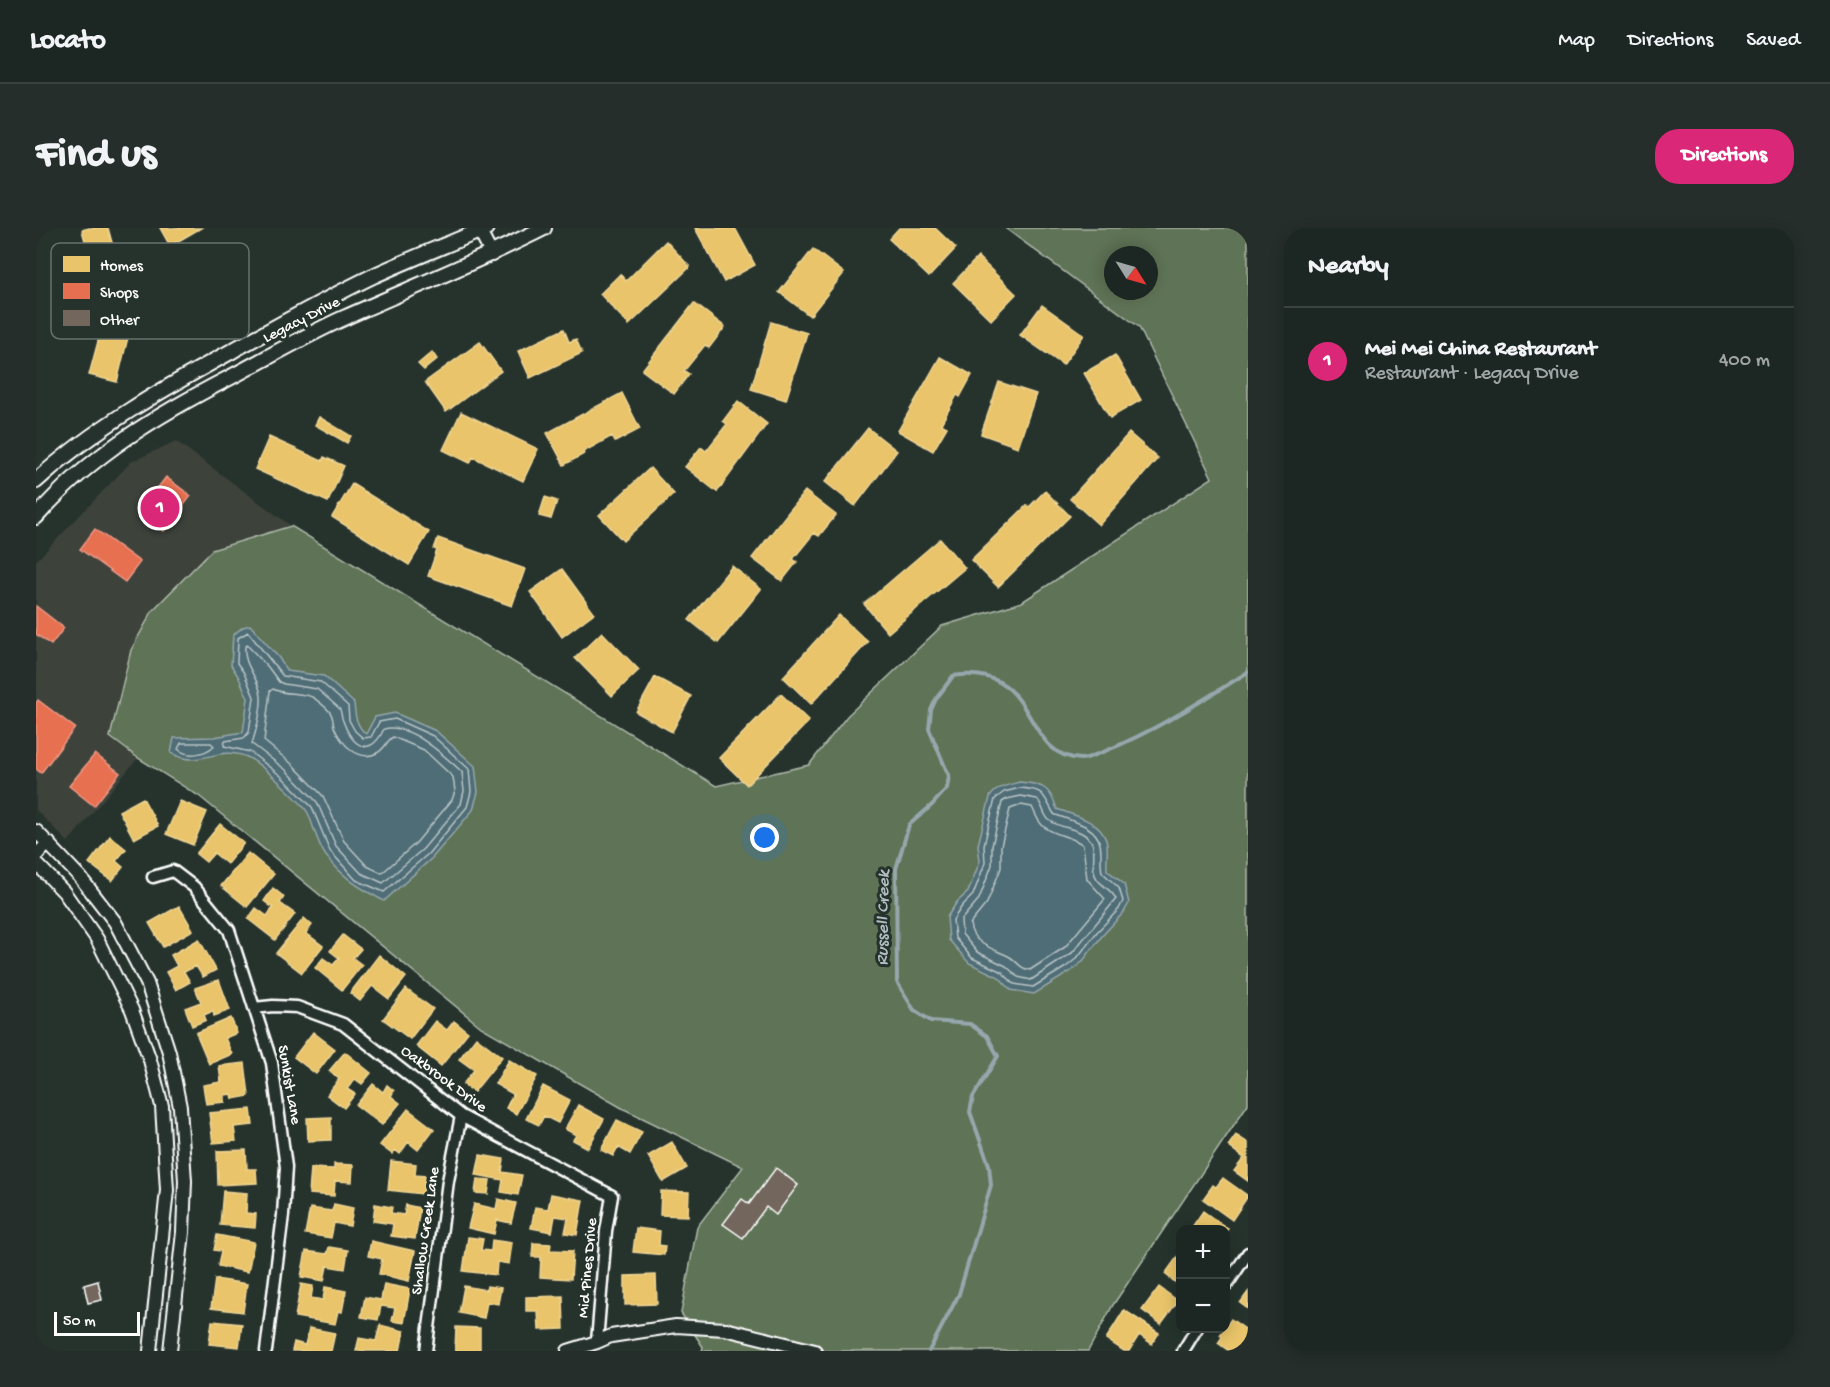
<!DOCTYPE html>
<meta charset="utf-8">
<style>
:root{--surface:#1c2622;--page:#252e2a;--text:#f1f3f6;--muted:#a0a5a5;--line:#3a4340;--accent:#db2777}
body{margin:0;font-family:"Gochi Hand",sans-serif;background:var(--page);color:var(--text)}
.controls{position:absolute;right:18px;bottom:18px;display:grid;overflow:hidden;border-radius:12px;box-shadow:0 3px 15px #0003}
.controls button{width:54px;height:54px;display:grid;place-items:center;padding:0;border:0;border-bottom:2px solid var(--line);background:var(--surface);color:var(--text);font:30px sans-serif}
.compass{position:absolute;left:1068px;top:18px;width:54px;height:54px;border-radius:50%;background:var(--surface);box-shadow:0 3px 15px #0003;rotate:127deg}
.scale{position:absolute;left:18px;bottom:15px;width:86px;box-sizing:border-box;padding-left:6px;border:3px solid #fff;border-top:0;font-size:16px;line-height:21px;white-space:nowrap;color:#fff;-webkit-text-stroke:4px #26332d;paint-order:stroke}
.you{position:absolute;left:729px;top:610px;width:21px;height:21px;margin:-15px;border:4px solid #fff;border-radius:50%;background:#1a73e8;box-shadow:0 0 0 9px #1a73e833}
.badge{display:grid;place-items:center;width:39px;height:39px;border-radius:50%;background:var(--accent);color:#fff;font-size:20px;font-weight:700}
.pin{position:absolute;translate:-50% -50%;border:3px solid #fff;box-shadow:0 2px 6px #0006}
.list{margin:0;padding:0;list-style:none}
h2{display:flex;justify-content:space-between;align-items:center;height:78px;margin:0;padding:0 24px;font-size:26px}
h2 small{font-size:20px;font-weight:400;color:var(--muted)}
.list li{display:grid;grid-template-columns:39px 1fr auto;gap:18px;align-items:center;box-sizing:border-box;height:108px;padding:0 24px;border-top:2px solid var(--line)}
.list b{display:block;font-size:22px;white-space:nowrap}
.list p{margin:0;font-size:20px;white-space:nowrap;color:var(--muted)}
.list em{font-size:20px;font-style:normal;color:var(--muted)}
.map{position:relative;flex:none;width:1212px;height:1123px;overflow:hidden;border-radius:24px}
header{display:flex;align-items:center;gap:36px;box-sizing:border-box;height:84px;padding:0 30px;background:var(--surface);border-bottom:2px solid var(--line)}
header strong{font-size:28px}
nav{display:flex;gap:33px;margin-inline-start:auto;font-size:21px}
.intro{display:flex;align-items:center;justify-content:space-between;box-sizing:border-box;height:144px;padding:0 36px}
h1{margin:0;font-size:42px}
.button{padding:15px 27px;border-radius:24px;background:var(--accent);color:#fff;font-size:21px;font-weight:700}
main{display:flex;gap:36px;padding:0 36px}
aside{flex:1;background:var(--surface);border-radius:24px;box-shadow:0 3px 15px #0003}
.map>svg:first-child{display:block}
</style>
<header>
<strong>Locato</strong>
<nav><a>Map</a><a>Directions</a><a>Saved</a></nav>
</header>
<div class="intro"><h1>Find us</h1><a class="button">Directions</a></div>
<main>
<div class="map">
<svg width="1212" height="1123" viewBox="0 0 1212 1123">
<rect width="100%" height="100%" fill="#26332d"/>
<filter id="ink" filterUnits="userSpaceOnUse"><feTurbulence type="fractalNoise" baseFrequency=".0167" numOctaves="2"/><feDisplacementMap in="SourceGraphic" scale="12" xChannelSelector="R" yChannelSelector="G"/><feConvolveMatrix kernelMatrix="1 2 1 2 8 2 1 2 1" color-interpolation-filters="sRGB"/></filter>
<g filter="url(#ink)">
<path fill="#3d423b" d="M 140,213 L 255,298 L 176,322 L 74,509 L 102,530 L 32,614 L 0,582 L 0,333 L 95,234 Z"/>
<path fill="#5e7357" stroke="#aeb9ab" stroke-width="1.5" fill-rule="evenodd" d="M 969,0 L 1212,0 L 1212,876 L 1077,1077 L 1052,1123 L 666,1123 L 667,1119 L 645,1085 L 661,999 L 707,939 L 586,880 L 445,799 L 163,568 L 102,530 L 74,509 L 95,422 L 117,382 L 176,322 L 255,298 L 680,558 L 773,537 L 811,488 L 906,398 L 986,374 L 1176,250 L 1103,99 ZM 1077,27 L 1113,27 L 1113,63 L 1077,63 Z"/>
<path fill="#506d76" stroke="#96a7ad" stroke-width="1.5" d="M 214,397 L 243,430 L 251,443 L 288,448 L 318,475 C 319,488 320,497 330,506 L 339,489 L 359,485 L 400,503 L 439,538 L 442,564 L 437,582 L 396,630 L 348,673 C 322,659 309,651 290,628 C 281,615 278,599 272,585 C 266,574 223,534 211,529 C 181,516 164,542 135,525 L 138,510 L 178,509 L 207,504 L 212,470 L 202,448 L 195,437 L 197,407 L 207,399 Z
M 984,554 C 1006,556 1014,559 1021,581 C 1039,588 1063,592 1070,612 C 1073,621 1070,633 1071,642 L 1088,656 L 1093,675 L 1088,684 L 1066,708 L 1046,734 L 1034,744 L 998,766 L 975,762 L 963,749 L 933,735 L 913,712 L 911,689 L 921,674 L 932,664 L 944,633 L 942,617 L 954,569 C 961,558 973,557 984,554 Z"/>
<path fill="#e9c46a" stroke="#f0d697" stroke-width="1.5" d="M 53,0 L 72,0 L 89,62 L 64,68 L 46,2 Z
M 124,0 L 165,0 L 134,18 Z
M 659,0 L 699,0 L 719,37 L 688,54 Z
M 863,0 L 899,0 L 920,20 L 893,49 L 853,11 Z
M 630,13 L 654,39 L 593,97 L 564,66 L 584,46 L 590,53 Z
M 777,21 L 808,45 L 774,88 L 743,64 Z
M 942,29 L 980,66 L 955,92 L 917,55 Z
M 658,75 L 689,99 L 673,120 L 669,117 L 648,143 L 653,146 L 638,166 L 606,142 Z
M 81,76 L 107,83 L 103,100 L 95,97 L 81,154 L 53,147 L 68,91 L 77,93 Z
M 1006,77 L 1048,107 L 1027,137 L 984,107 Z
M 735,94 L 771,105 L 750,172 L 715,161 Z
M 528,101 L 533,114 L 540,111 L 546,125 L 494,150 L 482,123 Z
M 444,114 L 465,143 L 410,184 L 389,154 Z
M 396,124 L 401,131 L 388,142 L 382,136 Z
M 1079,127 L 1105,172 L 1074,190 L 1048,145 Z
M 904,129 L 936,147 L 924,169 L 921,167 L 905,196 L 911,199 L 897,223 L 862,203 Z
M 963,154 L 1000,166 L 982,219 L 945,206 Z
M 586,165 L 604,201 L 579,214 L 576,208 L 547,224 L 548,226 L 528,237 L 511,205 Z
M 702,173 L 731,196 L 681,264 L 649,239 L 665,219 L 670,223 L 691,196 L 687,193 Z
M 425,184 L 502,221 L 487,253 L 437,229 L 434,235 L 407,222 Z
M 283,189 L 315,208 L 311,215 L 279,197 Z
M 832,200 L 861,223 L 819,278 L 789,254 Z
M 1093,205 L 1122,230 L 1063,297 L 1034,271 Z
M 233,209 L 286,233 L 288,229 L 308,238 L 292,274 L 219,241 Z
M 614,240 L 638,266 L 587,313 L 563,287 Z
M 316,256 L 393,304 L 373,337 L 296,289 Z
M 769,263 L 800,287 L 783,308 L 778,305 L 757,331 L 761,334 L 746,353 L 716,330 Z
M 1009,263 L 1034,288 L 962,359 L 935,332 L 991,277 L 993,279 Z
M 509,269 L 521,273 L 515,291 L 503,288 Z
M 402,310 L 489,341 L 476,378 L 392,348 L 401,322 L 398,321 Z
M 904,311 L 929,340 L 852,405 L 828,376 Z
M 696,338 L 725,361 L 682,415 L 653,392 Z
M 526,341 L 558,385 L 526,409 L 494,364 Z
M 803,387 L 832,414 L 775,476 L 747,449 Z
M 566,404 L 603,442 L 576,468 L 539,430 Z
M 619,449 L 655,468 L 636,504 L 600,484 Z
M 745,466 L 773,493 L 711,557 L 683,530 Z
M 107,570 L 122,598 L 98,611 L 83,583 Z
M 144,573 L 171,584 L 157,617 L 130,606 Z
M 184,596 L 208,615 L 191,636 L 178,625 L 170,634 L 160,626 Z
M 74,608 L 90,621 L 80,633 L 87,639 L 76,653 L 53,635 Z
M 212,625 L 238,646 L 211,679 L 185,658 Z
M 237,660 L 248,669 L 244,675 L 259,686 L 239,712 L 212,691 L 220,680 L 231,688 L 237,680 L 228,673 Z
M 143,678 L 157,702 L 127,719 L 113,695 Z
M 268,690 L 276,697 L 270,705 L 287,718 L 266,745 L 240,725 Z
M 307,707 L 325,721 L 317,730 L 326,737 L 306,762 L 279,740 L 287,730 L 297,737 L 303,730 L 294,723 Z
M 163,711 L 180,742 L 167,749 L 160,738 L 148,744 L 154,754 L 140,762 L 130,744 L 141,738 L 135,727 Z
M 343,727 L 370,749 L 353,771 L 336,758 L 324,773 L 314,765 Z
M 183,752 L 194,782 L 178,788 L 177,783 L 168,787 L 170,792 L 156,798 L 149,780 L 165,774 L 159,760 Z
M 370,761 L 397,781 L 374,811 L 347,791 Z
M 195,790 L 201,805 L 189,810 L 196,826 L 173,836 L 160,805 Z
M 399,793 L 411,802 L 418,793 L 432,804 L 405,838 L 380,818 Z
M 277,804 L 299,821 L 280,846 L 258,829 Z
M 440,809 L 466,829 L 438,864 L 427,856 L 438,842 L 423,831 Z
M 309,824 L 335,845 L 326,856 L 319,851 L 311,861 L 319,866 L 308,880 L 291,867 L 303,851 L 293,843 Z
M 473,832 L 501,848 L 480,886 L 470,880 L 477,866 L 459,856 Z
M 209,835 L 213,868 L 197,871 L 196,866 L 189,867 L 189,874 L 170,876 L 167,857 L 185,854 L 183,838 Z
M 337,856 L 347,864 L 351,857 L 358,863 L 355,868 L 364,875 L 346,897 L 320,877 Z
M 507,858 L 534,872 L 522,895 L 508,888 L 503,897 L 490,891 Z
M 542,877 L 568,891 L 552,920 L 537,912 L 540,907 L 529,901 Z
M 215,881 L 217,897 L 198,899 L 200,913 L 177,915 L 173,885 Z
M 372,881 L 398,901 L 382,922 L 372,914 L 364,926 L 359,922 L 356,926 L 344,917 Z
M 295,889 L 295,912 L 272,913 L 271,890 Z
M 581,892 L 606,904 L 594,926 L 582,919 L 577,928 L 565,922 Z
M 1200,907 L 1212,915 L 1212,953 L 1198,943 L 1208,930 L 1192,918 Z
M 636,914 L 651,940 L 627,954 L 612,928 Z
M 210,922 L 211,941 L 220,941 L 221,955 L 182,957 L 181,923 Z
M 444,927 L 468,931 L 466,944 L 486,947 L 482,967 L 465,964 L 467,952 L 440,947 Z
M 355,933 L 380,936 L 379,947 L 389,948 L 387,966 L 352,962 Z
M 298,936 L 317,937 L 316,954 L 299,953 L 298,968 L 273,966 L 275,940 L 298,941 Z
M 1187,950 L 1212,968 L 1196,992 L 1167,971 L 1177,957 L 1180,959 Z
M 441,951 L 454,952 L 452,966 L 439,965 Z
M 187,963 L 211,965 L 210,985 L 220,986 L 219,1000 L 184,997 Z
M 625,963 L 653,964 L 652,988 L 624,987 Z
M 515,966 L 547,972 L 541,1007 L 529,1005 L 532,990 L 519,988 L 516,1004 L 495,1000 L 499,979 L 512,981 Z
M 462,971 L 480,975 L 475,995 L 461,992 L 458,1006 L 432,1000 L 438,976 L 460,981 Z
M 298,976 L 317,980 L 314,998 L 298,995 L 295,1010 L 269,1006 L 274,980 L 296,983 Z
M 339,976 L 356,979 L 355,985 L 368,987 L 370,977 L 384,980 L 379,1011 L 355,1008 L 357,996 L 337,993 Z
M 1167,983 L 1192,1001 L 1190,1004 L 1190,1002 L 1154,1002 Z
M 600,1000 L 624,1003 L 623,1017 L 629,1018 L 628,1027 L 597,1024 Z
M 181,1007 L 218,1014 L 212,1044 L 182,1038 L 185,1023 L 178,1022 Z
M 432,1009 L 447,1011 L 445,1022 L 455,1023 L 456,1012 L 476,1015 L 473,1036 L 461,1034 L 460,1047 L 427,1043 Z
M 335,1013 L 379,1023 L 373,1053 L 343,1046 L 346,1031 L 332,1028 Z
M 497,1015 L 515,1016 L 514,1022 L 537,1023 L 535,1051 L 504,1049 L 505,1029 L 496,1029 Z
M 293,1019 L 312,1022 L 309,1041 L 291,1038 L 288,1053 L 265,1049 L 270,1023 L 291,1026 Z
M 1144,1025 L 1144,1058 L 1129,1046 Z
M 620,1047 L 621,1076 L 589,1077 L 589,1048 Z
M 179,1051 L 211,1056 L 207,1084 L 175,1080 Z
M 265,1056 L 277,1058 L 275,1070 L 287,1072 L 289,1059 L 310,1063 L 306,1084 L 302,1083 L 299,1096 L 259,1089 Z
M 348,1056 L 374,1061 L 368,1095 L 356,1093 L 359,1080 L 345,1078 L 342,1092 L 325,1089 L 329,1069 L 345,1072 Z
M 428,1058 L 450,1062 L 451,1058 L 465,1060 L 462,1076 L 451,1074 L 448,1090 L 423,1085 Z
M 1123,1059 L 1142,1073 L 1125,1096 L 1106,1082 Z
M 1212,1064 L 1212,1081 L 1204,1075 Z
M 527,1068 L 528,1101 L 503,1102 L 502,1083 L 490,1083 L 490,1069 Z
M 1088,1082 L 1123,1105 L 1116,1116 L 1103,1107 L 1093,1123 L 1088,1123 L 1070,1111 Z
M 1195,1091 L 1212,1103 L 1211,1123 L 1193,1123 L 1182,1115 L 1186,1109 L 1184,1107 Z
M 176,1093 L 206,1096 L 203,1119 L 173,1116 Z
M 344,1097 L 368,1103 L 364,1123 L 320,1123 L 323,1110 L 340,1113 Z
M 420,1099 L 444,1100 L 444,1123 L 419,1123 Z
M 273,1100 L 299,1105 L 295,1123 L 256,1123 L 258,1114 L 269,1117 Z"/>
<path fill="#e76f51" stroke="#ee9a85" stroke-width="1.5" d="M 130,249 L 155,268 L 128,303 L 103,284 Z
M 59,301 L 104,334 L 89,354 L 44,321 Z
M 0,378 L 28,400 L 15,417 L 0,406 Z
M 2,472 L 39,500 L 5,545 L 0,541 L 0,475 Z
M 59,526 L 84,545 L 58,578 L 33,558 Z"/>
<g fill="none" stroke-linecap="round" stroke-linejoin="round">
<path stroke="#b9c5c8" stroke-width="1.5" d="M 212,404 L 247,448 L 285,454 L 312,478 L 313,492 L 319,503 L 327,510 L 335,509 L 343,494 L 359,491 L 397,508 L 433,541 L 435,564 L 431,579 L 392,626 L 348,664 L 320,652 L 294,623 L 276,579 L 245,548 L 214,524 L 188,518 L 189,513 L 208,510 L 213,504 L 218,469 L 208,445 L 201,435 L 202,410 Z
M 211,417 L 232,439 L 243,454 L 248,456 L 281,461 L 304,481 C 308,507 330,539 348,501 C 373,494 409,528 426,544 L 428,563 L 425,576 L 387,621 L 347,655 L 325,645 L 300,618 L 281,574 L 250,542 L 216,516 C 220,502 226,484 225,469 C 224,450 207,439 209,419 Z
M 237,461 C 250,468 266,463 278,470 C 282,473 293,481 295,486 C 297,489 297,495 298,499 C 305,515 322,535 341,525 C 349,521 351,512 357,509 L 388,522 L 417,549 L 419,563 L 416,572 L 380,615 L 346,645 L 331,638 L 308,613 L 287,568 L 256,536 L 228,513 L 234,463 Z
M 145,515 L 175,515 L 178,518 C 169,526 152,530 142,521 Z
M 984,560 C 1010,562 1006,566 1018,586 C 1033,593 1060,596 1064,616 C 1066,625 1064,635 1066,644 L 1083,660 L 1087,673 L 1083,681 L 1061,704 L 1041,730 L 1030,739 L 997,759 L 978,756 L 966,744 L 936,730 L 919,710 L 917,692 L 926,678 L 937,667 L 949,635 L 948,617 L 959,571 L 968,564 Z
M 985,568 L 1001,571 C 1007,577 1007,587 1013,592 C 1026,602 1045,599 1055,613 C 1062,624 1053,639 1061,651 C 1067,659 1076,662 1080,671 L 1036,725 L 995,752 L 982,749 L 970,738 L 941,724 L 926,706 L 925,692 L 943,671 L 956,637 L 956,618 L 966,574 L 971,571 Z
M 985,577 L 996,579 C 999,585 1001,592 1006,597 C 1017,608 1035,607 1047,617 L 1051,651 L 1069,671 L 1029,719 L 994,742 C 984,741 982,734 974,729 C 959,721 936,717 934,696 L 951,675 L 965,640 L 965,618 L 974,581 Z"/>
<path stroke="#96a7ad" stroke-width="4" d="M 893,1123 L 923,1066 L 955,957 L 953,937 L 934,884 L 937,869 L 962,828 L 951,808 L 934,796 L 895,793 L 878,782 L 861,754 L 860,641 L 873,597 L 896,577 L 911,560 L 913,548 L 893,501 L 895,482 L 900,471 L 917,448 C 1005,435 982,527 1045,531 C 1052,531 1060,526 1067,524 C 1117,504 1166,473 1212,444"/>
</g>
<path fill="#72665d" stroke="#fff" stroke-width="1.5" d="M 740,940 L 762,957 L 740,987 L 730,979 L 707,1010 L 687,996 L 706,971 L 713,976 Z
M 62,1053 L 66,1072 L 52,1075 L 48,1057 Z"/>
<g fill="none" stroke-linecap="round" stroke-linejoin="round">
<defs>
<path id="minor" d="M 117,649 L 137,643 L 158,659 L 193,702 L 236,835 L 250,939 L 247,987 L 230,1123
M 218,780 L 237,778 L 261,779 L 307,796 L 425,888 L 576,968 L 570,1003 L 561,1114
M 1190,1058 L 1212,1025
M 390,1123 L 412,953 L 425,888
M 1147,1123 L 1161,1100"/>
<path id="tertiary" d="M 442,0 L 456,27
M 0,603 L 44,649 L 79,694 L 111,755 L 133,824 L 144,879 L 149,953 L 147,1004 L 134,1123
M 0,627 L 13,615
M 0,635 L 28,664 L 61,711 L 96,782 L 114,832 L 126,878 L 131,962 L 114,1123
M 532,1123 L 561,1114 L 575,1108 L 640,1098 L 689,1101 L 779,1123"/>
<path id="secondary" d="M 0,253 C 59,199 127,161 196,123 C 243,97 289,71 337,48 C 374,31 413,16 450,0
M 0,289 C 54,227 123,186 195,149 C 233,129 270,107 308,90 C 375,60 443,33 508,0"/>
</defs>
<use href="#minor" stroke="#fff" stroke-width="15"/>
<use href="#tertiary" stroke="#fff" stroke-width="16"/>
<use href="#secondary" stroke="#fff" stroke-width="18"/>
<use href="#minor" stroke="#26332d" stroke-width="10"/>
<use href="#tertiary" stroke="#26332d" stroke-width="12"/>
<use href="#secondary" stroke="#26332d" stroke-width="14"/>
</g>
</g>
<g text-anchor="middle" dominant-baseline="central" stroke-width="6" stroke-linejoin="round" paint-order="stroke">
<g font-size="16" fill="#fff" stroke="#26332d">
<text transform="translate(266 93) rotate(-27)">Legacy Drive</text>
<text transform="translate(407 852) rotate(36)">Oakbrook Drive</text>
<text transform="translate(252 857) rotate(80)">Sunkist Lane</text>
<text transform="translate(391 1003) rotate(-82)">Shallow Creek Lane</text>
<text transform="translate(553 1040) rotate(-85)">Mid Pines Drive</text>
</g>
<g font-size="18" font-style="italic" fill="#b0bdc1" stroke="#26332d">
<text transform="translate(848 690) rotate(-89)">Russell Creek</text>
</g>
</g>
<rect x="15" y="15" width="198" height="96" rx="9" fill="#26332d" stroke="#67706c" stroke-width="1.5"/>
<rect x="27" y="28" width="27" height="16" fill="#e9c46a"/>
<rect x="27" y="55" width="27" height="16" fill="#e76f51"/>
<rect x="27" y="82" width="27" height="16" fill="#72665d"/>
<g font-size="16" fill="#fff">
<text x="64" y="42">Homes</text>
<text x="64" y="69">Shops</text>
<text x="64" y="96">Other</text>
</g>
</svg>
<div class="controls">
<button>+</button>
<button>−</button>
</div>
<svg class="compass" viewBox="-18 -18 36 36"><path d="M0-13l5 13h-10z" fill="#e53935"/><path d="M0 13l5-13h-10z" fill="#a0a5a5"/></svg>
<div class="scale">50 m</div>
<div class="you"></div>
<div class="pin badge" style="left:124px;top:280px">1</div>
</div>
<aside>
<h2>Nearby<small></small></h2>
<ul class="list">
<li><span class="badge">1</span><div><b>Mei Mei China Restaurant</b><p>Restaurant · Legacy Drive</p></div><em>400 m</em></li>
</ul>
</aside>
</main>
